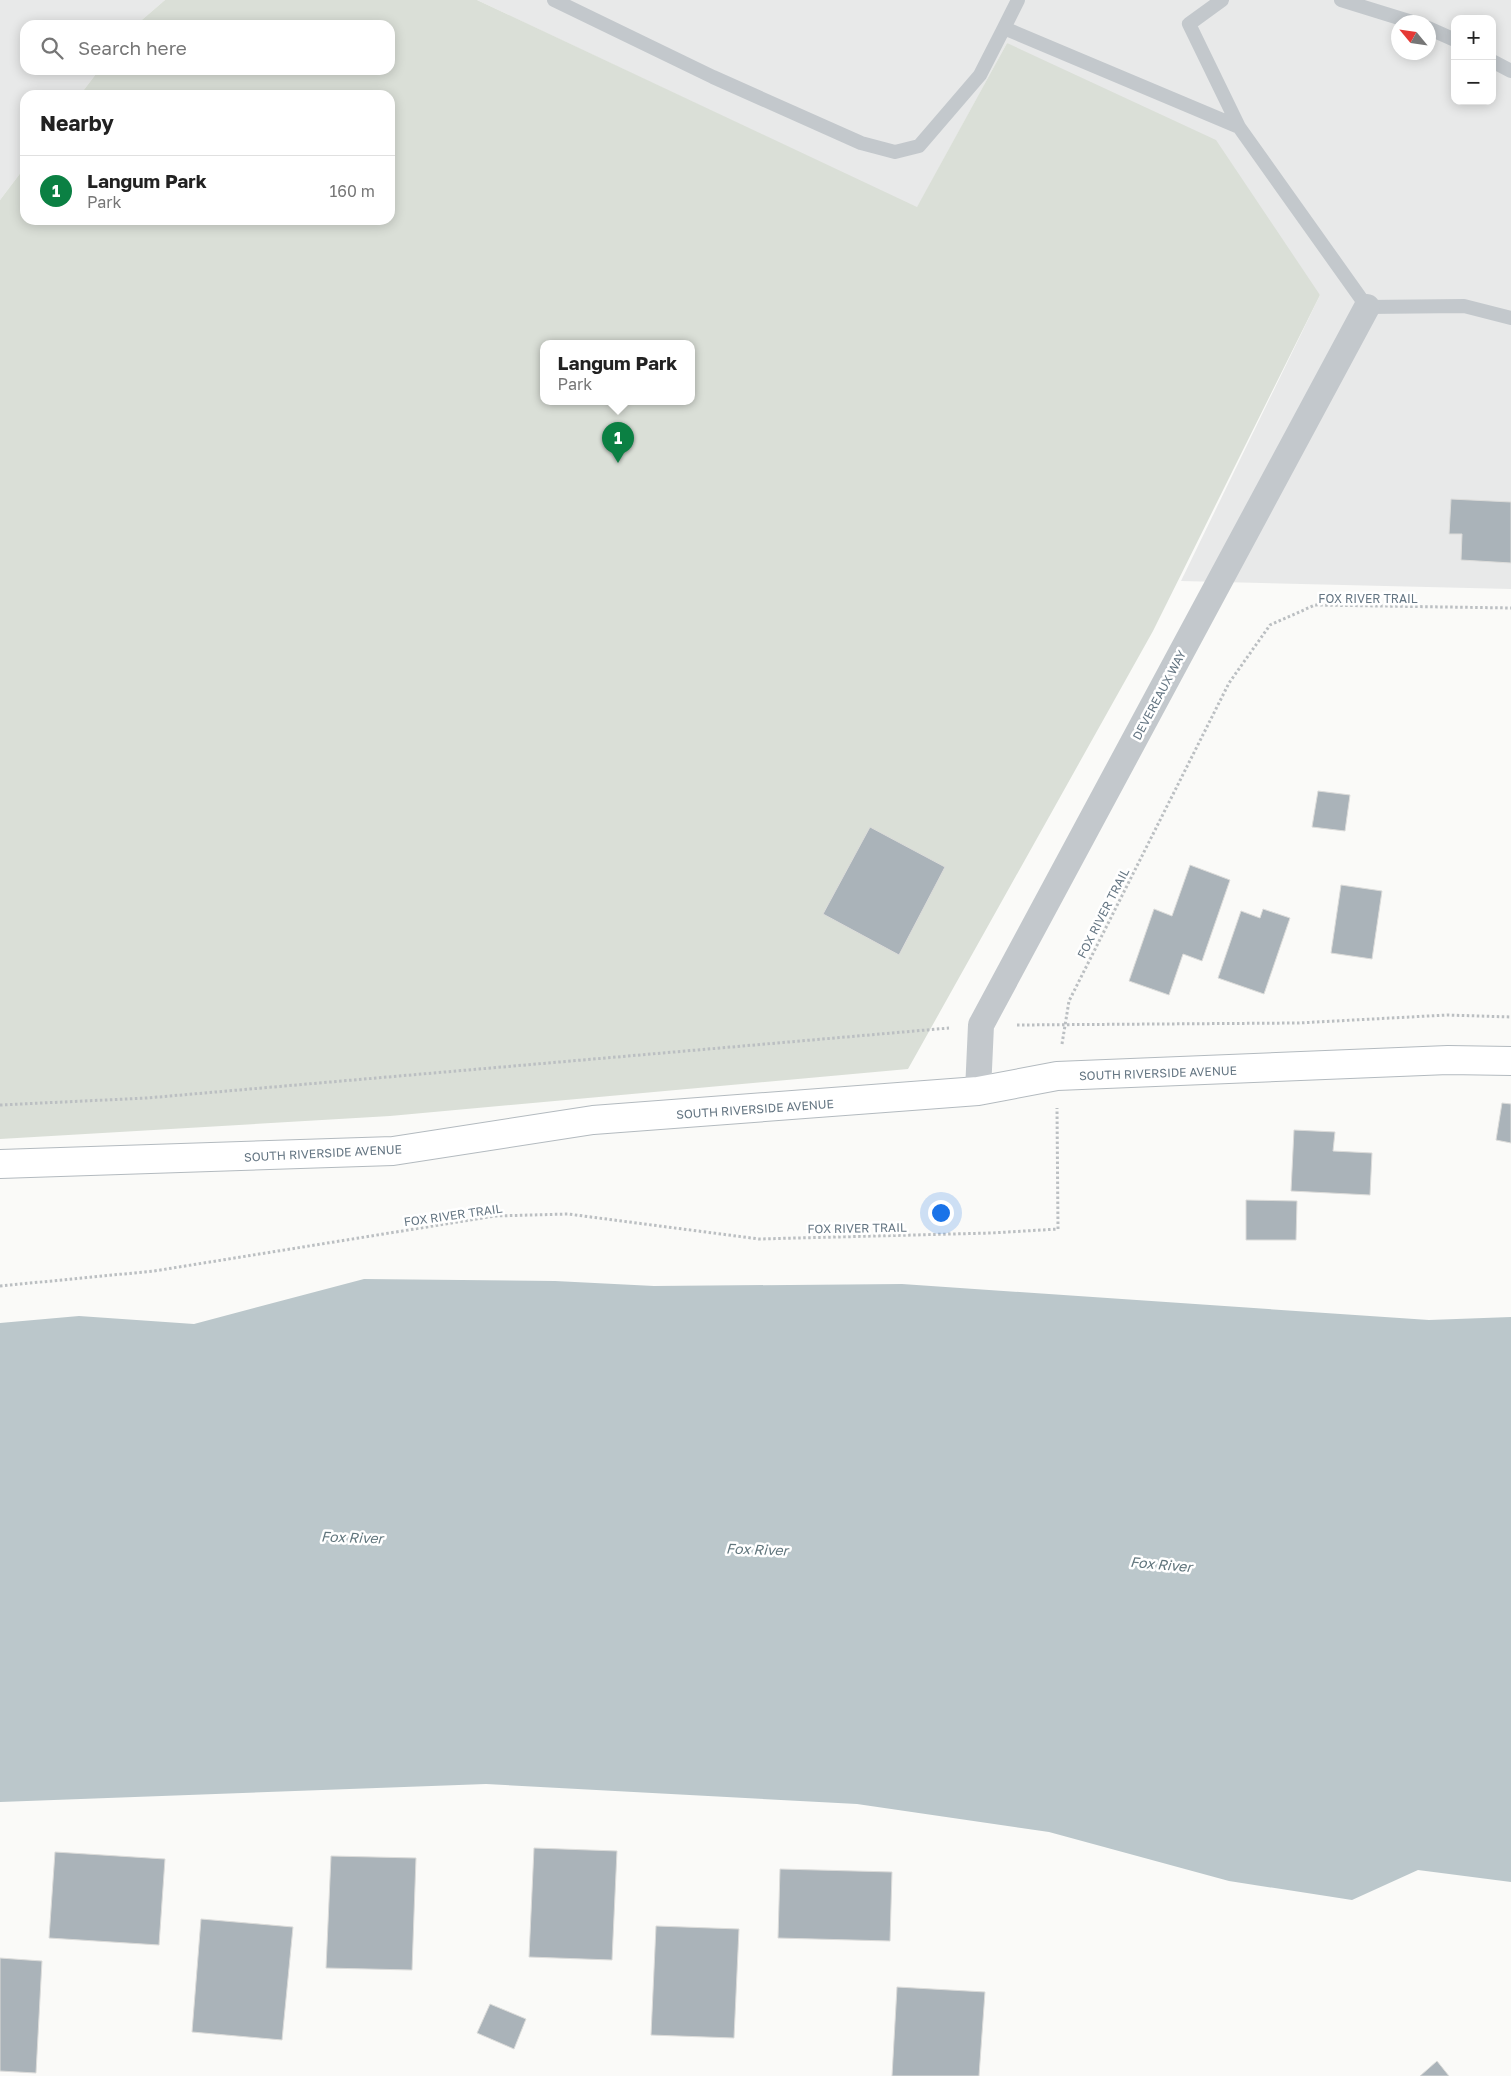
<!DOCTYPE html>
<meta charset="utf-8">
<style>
:root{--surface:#fff;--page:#f6f6f6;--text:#222;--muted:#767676;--line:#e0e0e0;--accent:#0b8043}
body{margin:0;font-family:"Golos Text",sans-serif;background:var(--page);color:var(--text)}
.controls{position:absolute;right:15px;top:15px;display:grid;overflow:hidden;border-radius:10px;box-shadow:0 2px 12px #0003}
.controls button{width:45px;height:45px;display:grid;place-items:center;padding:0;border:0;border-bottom:1px solid var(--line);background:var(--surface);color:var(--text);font:25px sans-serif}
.compass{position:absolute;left:1391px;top:15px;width:45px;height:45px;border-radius:50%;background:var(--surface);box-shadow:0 2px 12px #0003;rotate:299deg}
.you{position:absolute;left:940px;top:1212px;width:18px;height:18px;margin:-12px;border:4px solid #fff;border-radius:50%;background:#1a73e8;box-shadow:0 0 0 8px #1a73e833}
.badge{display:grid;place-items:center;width:32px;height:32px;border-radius:50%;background:var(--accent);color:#fff;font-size:16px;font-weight:700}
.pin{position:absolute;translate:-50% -41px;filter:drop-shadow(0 1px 2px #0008)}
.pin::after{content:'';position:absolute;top:26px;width:18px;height:15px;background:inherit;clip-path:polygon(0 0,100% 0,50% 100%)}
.popup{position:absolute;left:540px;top:340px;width:155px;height:65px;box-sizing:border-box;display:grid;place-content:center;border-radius:10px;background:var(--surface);filter:drop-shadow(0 1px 4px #0005);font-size:16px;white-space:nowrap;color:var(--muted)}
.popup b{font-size:19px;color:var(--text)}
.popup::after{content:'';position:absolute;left:50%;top:100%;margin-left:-10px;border:10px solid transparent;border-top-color:var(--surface)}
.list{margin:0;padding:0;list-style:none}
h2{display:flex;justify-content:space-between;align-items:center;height:65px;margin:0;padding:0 20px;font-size:21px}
h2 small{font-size:16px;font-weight:400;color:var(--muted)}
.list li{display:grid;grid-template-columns:32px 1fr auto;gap:15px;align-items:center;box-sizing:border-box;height:70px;padding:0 20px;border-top:1px solid var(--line)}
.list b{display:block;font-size:19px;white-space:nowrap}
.list p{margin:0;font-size:16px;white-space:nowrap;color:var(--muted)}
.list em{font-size:16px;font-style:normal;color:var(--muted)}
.icon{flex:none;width:28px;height:28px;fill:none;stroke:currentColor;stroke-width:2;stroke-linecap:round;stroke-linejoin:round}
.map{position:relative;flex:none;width:1511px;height:2076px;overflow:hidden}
.search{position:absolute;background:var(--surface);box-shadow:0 2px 12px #0003;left:20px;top:20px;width:375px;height:55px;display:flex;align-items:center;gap:12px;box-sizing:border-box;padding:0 18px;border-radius:15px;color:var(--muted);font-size:19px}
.panel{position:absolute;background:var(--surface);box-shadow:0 2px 12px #0003;left:20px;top:90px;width:375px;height:135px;border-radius:15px}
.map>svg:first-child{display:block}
</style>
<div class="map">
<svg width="1511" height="2076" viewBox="0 0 1511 2076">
<rect width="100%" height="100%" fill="#fafaf8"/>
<path fill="#e8e9e9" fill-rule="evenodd" d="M 0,0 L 165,0 L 136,25 L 25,25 L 25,70 L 99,70 L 80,95 L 25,95 L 25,167 L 0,200 Z
M 477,0 L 1511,0 L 1511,589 L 1181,581 L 1320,295 L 1007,43 L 917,208 ZM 1455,19 L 1492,19 L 1492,101 L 1455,101 ZM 1398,22 L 1428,22 L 1428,52 L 1398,52 Z"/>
<path fill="#dadfd7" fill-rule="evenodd" d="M 165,0 L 477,0 L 917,207 L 1007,43 L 1216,140 L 1320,295 L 1153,631 L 908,1069 L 390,1116 L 0,1139 L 0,200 L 25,167 L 25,220 L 390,220 L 390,95 L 80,95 L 99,70 L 390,70 L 390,25 L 136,25 ZM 544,344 L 692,344 L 692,402 L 544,402 Z"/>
<path fill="#bbc7cb" d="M 364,1279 L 555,1281 L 654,1286 L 902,1284 L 1429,1320 L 1511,1317 L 1511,1882 L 1418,1870 L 1352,1900 L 1229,1881 L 1049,1832 L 857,1804 L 486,1784 L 0,1802 L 0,1323 L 79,1316 L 194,1324 Z"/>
<path fill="#aab3b9" stroke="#dcdcda" d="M 1451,499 L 1511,502 L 1511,563 L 1461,560 L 1462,534 L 1449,534 Z
M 1318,791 L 1350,795 L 1345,831 L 1312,827 Z
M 870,827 L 945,867 L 899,955 L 823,914 Z
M 1190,865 L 1230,880 L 1202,961 L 1183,954 L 1169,995 L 1129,981 L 1154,909 L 1172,916 Z
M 1341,885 L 1382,891 L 1372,959 L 1331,953 Z
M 1263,909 L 1290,918 L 1264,994 L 1218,978 L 1241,911 L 1260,918 Z
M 1502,1103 L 1511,1104 L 1511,1143 L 1496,1140 Z
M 1294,1130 L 1335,1132 L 1333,1151 L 1372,1153 L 1370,1195 L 1291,1191 Z
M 1246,1200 L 1297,1201 L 1296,1240 L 1246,1240 Z
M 534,1848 L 617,1851 L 612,1960 L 529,1957 Z
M 55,1852 L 165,1859 L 159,1945 L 49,1938 Z
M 331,1856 L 416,1858 L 412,1970 L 326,1968 Z
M 780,1869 L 892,1872 L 890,1941 L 778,1938 Z
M 201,1919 L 293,1927 L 282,2040 L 192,2032 Z
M 656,1926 L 739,1929 L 734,2038 L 651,2035 Z
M 0,1958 L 42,1961 L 36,2073 L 0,2071 Z
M 897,1987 L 985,1992 L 979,2076 L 892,2076 Z
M 490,2004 L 526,2019 L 514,2049 L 477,2033 Z
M 1437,2061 L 1449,2076 L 1420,2076 Z"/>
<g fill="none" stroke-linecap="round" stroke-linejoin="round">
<defs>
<path id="secondary" d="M 0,1164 L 393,1151 L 593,1120 L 978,1091 L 1057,1076 L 1448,1060 L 1511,1061"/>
</defs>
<use href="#secondary" stroke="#b3babf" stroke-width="30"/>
<path stroke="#bbbfc2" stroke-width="3" stroke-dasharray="2.5 2.5" stroke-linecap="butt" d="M 1017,1025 L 1298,1023 L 1447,1015 L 1511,1017
M 1062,1044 L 1069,1001 L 1229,683 L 1270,625 L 1315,605 L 1511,608
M 0,1105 L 147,1098 L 949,1028
M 0,1286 L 154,1271 L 495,1216 L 568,1214 L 759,1239 L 991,1233 L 1058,1229 L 1057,1108"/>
<path stroke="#c3c8cc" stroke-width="14" d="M 554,0 L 713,77 L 861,143 L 895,152 L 919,146 L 980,75 L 1004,28
M 1018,0 L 1004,28 L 1239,127
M 1222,0 L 1189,24 L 1239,127 L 1367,307 L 1464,306 L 1511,318
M 1341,0 L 1412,22
M 1428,28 L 1455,40
M 1492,61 L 1511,71"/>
<path stroke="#c3c8cc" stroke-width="26" d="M 978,1091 L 981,1025 L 1367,307"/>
<use href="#secondary" stroke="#fff" stroke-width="28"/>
</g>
<g text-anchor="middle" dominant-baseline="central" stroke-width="5" stroke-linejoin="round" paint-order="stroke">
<g font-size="12" fill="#657683" stroke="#fff">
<text x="1368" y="598">FOX RIVER TRAIL</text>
<text transform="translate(1159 695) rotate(-62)">DEVEREAUX WAY</text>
<text transform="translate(1103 913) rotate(-63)">FOX RIVER TRAIL</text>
<text transform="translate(1158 1073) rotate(-2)">SOUTH RIVERSIDE AVENUE</text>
<text transform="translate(755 1109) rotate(-4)">SOUTH RIVERSIDE AVENUE</text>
<text transform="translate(323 1153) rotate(-3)">SOUTH RIVERSIDE AVENUE</text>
<text transform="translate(453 1215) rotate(-8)">FOX RIVER TRAIL</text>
<text transform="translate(857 1228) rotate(-1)">FOX RIVER TRAIL</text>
</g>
<g font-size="14" font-style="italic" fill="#60757c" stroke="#fff">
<text transform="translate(352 1537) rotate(2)">Fox River</text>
<text transform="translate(757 1549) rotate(2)">Fox River</text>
<text transform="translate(1161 1564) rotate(5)">Fox River</text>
</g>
</g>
</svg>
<div class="controls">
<button>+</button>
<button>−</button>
</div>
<svg class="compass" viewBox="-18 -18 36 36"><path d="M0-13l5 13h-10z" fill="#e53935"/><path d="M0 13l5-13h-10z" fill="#767676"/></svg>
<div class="you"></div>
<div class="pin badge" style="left:618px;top:463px">1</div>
<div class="popup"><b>Langum Park</b>Park</div>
<div class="search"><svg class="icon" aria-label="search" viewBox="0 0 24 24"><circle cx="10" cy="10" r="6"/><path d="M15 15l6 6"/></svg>Search here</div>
<section class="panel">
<h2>Nearby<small></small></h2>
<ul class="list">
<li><span class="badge">1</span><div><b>Langum Park</b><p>Park</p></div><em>160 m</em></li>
</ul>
</section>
</div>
